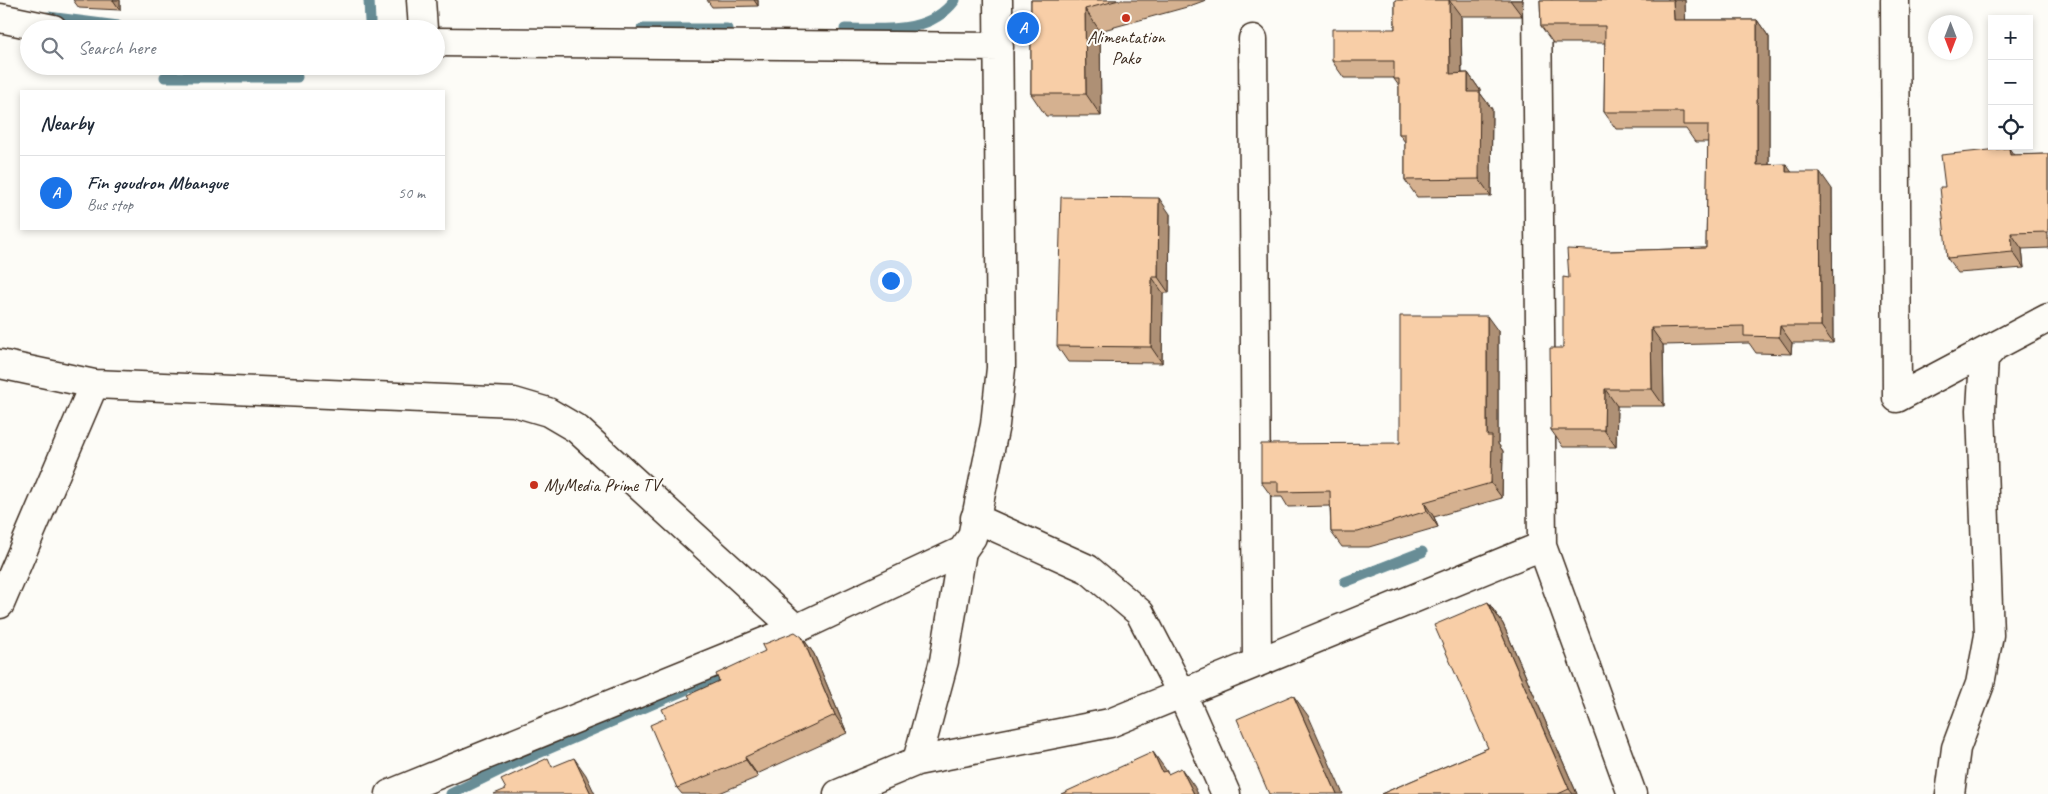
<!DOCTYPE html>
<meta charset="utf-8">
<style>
:root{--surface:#fff;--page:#f2f2f3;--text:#1f2937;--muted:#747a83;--line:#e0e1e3;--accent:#1a73e8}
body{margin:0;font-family:Caveat,sans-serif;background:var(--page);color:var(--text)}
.controls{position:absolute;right:15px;top:15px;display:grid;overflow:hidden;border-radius:0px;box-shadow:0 2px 8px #0003}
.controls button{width:45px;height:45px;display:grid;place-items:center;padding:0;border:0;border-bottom:1px solid var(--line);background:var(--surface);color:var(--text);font:25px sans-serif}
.compass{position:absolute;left:1928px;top:15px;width:45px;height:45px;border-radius:50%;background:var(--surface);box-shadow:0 2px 8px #0003;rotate:180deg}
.you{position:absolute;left:890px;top:280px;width:18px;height:18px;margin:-12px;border:4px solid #fff;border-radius:50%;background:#1a73e8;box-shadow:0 0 0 8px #1a73e833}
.badge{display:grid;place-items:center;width:32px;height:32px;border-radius:50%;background:var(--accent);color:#fff;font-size:16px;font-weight:700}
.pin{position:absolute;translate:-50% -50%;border:2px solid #fff;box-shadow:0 1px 5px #0006}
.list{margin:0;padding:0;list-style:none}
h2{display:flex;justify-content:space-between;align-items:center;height:65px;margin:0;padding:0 20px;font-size:21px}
h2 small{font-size:16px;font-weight:400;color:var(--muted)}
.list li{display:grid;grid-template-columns:32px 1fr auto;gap:15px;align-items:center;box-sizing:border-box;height:75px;padding:0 20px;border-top:1px solid var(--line)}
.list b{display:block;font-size:19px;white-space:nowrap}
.list p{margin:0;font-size:16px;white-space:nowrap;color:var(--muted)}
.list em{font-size:16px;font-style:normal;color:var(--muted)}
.icon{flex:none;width:28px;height:28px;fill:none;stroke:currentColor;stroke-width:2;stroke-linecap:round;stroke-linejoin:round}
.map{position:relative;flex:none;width:2048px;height:794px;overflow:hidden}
.search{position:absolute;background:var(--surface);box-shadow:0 2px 8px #0003;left:20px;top:20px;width:425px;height:55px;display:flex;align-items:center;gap:12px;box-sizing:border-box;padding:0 18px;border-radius:28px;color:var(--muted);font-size:19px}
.panel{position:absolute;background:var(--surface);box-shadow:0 2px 8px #0003;left:20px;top:90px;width:425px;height:140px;border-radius:0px}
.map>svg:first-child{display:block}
</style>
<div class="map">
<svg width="2048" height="794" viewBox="0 0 2048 794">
<rect width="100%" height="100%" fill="#fdfcf7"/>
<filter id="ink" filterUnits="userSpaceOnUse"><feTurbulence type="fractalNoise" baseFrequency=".02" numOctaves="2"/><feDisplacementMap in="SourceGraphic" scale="10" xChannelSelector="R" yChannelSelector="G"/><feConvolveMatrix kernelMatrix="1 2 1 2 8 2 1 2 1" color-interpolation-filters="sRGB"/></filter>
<g filter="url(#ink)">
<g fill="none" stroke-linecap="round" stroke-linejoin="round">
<path stroke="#678d96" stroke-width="11" d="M 369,0 L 370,22
M 48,17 L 118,26
M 642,29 L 727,29
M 845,29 C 884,29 929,35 955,0
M 165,77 L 297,77
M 1345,582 L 1422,552
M 693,687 L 730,670
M 451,794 L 506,767 L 685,690"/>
<defs>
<path id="street" d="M 421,0 L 423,29
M 1537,0 L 1542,546 L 1632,794
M 1895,0 L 1897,398 L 2048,318
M 1253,39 L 1257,663
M 0,364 L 94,384 L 514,402 L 548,412 L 577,429 L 796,629
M 975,518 L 1088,569 L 1140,613 L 1182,694 L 1226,794
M 0,604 L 94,384
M 917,761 L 944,661 L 962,551
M 838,794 L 917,761 L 1110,723 L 1542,546
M 1950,794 L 1956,748 L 1980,684 L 1989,635 L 1981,410 L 1984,358 L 1995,346"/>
<path id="secondary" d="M 0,18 L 53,29
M 436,42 L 999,47
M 390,794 L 796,629 L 962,551 L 972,537 L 995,425 L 1001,368 L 998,0"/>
</defs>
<use href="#street" stroke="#3b2a1e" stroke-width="31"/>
<use href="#secondary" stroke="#3b2a1e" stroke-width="31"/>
<use href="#street" stroke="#fdfcf7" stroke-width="28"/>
<use href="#secondary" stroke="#fdfcf7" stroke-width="28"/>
</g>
<path fill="#d5b190" stroke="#3b2a1e" d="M 73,0 L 120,0 L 120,10 L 79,8 Z
M 707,0 L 758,0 L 758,6 L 712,7 Z
M 1031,0 L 1206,0 L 1187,7 L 1100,31 L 1101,116 L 1046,116 L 1031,94 Z
M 1395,0 L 1523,0 L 1522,16 L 1461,16 L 1462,73 L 1468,73 L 1480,90 L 1480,93 L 1492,109 L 1491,196 L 1417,197 L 1405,180 L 1405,142 L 1399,134 L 1399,86 L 1394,79 L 1394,78 L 1344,78 L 1332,61 L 1395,29 Z
M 1540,0 L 1685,0 L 1685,20 L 1757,20 L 1769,37 L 1769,165 L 1791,172 L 1832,189 L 1833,343 L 1792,343 L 1791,354 L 1756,353 L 1749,343 L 1663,345 L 1664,406 L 1617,406 L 1616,447 L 1563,447 L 1551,430 L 1563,348 L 1569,278 L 1611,251 L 1706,248 L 1708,142 L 1695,142 L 1686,129 L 1616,129 L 1604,112 L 1605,43 L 1553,43 L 1541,26 Z
M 2048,154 L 2048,248 L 2022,249 L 2024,268 L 1958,273 L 1947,258 L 1945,187 L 2014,155 Z
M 1170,214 L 1169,293 L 1163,293 L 1162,363 L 1068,362 L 1057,346 Z
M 1498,331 L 1498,444 L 1503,451 L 1502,498 L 1434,517 L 1438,527 L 1369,547 L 1342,547 L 1331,532 L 1330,506 L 1288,507 L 1282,497 L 1272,497 L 1261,482 L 1400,443 Z
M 1488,602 L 1503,624 L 1577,794 L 1381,794 L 1488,748 Z
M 802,637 L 814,654 L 847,733 L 757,774 L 758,777 L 717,794 L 682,794 L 677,788 L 666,718 L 690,698 Z"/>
<path fill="#ae9075" stroke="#3b2a1e" d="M 113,0 L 120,0 L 120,10 Z
M 754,0 L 758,0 L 758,6 Z
M 1449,0 L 1461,16 L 1462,91 L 1450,74 Z
M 1510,0 L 1523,0 L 1522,16 Z
M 1673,0 L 1685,0 L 1686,37 L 1674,20 Z
M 1085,9 L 1100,31 L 1101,116 L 1086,94 Z
M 1757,20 L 1769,37 L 1769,182 L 1757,165 Z
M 1468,73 L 1480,90 L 1480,93 L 1492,109 L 1491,196 L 1479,179 L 1468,92 Z
M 2009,148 L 2020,164 L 2010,155 Z
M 1786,164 L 1798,181 L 1786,172 Z
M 1820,172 L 1832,189 L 1833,343 L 1821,326 Z
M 1159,198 L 1170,214 L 1169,293 L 1158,277 Z
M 2011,233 L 2022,249 L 2024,268 L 2013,252 Z
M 1152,277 L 1163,293 L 1162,363 L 1151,347 Z
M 1487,316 L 1498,331 L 1498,444 L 1503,451 L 1502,498 L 1491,483 L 1487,436 Z
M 1780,326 L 1792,343 L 1791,354 L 1779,337 Z
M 1651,328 L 1663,345 L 1664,406 L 1652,389 Z
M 1605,389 L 1617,406 L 1616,447 L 1604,430 Z
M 1424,502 L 1434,517 L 1438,527 L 1427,511 Z
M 1488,602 L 1503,624 L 1577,794 L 1573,794 L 1569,789 Z
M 802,637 L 814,654 L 847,733 L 835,715 Z
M 1293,695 L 1309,717 L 1343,794 L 1337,794 Z
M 1153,752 L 1166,770 L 1179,789 L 1162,772 Z
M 745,757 L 757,774 L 758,777 L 746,760 Z
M 574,758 L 586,775 L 595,794 L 591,794 Z
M 1181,768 L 1194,786 L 1198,794 L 1194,794 Z"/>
<path fill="#f8cea7" stroke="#3b2a1e" d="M 1031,0 L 1119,0 L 1085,9 L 1086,94 L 1031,94 Z
M 1395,0 L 1449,0 L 1450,74 L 1468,73 L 1468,92 L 1480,92 L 1479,179 L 1405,180 L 1405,134 L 1399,134 L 1399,79 L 1394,79 L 1394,61 L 1332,61 L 1332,29 L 1395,29 Z
M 1540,0 L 1673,0 L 1674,20 L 1757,20 L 1757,165 L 1786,164 L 1786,172 L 1820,172 L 1821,326 L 1780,326 L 1779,337 L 1744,336 L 1744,326 L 1651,328 L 1652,389 L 1605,389 L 1604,430 L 1551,430 L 1550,348 L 1563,348 L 1563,277 L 1569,278 L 1567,249 L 1611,251 L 1706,248 L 1708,125 L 1683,125 L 1683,112 L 1604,112 L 1605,26 L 1541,26 Z
M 2009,148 L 2010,155 L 2048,154 L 2048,232 L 2011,233 L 2013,252 L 1947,258 L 1940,187 L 1945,187 L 1941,155 Z
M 1061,197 L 1159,198 L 1158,277 L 1152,277 L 1151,347 L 1057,346 Z
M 1400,316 L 1487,316 L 1487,436 L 1492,436 L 1491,483 L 1424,502 L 1427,511 L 1358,532 L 1331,532 L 1330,491 L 1278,492 L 1278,482 L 1261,482 L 1261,444 L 1400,443 Z
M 1488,602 L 1569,789 L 1558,794 L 1381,794 L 1488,748 L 1434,625 Z
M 795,632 L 802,637 L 835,715 L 745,757 L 746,760 L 677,788 L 650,725 L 666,718 L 662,709 L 690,698 L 688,695 L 719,681 L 716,674 L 765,651 L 762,645 Z
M 1293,695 L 1337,794 L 1269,794 L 1237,719 Z
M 1153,752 L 1162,772 L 1166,771 L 1168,774 L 1181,768 L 1194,794 L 1061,794 Z
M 548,758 L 552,767 L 574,758 L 591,794 L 494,794 L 506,789 L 501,780 Z"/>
</g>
<g fill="#c8321e" stroke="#fdfcf7" stroke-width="2">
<circle cx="1126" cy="18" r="5"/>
<circle cx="534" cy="485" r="5"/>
</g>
<g text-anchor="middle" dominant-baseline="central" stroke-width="4" stroke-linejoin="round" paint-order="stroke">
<g font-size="18" fill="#3b2a1e" stroke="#fdfcf7">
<text x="1126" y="37">Alimentation<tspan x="1126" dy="21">Pako</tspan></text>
<text x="544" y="485" text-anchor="start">MyMedia Prime TV</text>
</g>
</g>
</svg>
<div class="controls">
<button>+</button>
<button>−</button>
<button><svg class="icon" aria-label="locate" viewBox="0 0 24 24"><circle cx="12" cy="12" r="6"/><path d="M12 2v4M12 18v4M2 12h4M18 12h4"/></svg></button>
</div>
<svg class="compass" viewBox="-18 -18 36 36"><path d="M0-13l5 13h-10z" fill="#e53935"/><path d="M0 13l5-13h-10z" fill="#747a83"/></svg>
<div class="you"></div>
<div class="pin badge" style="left:1023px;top:28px">A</div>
<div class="search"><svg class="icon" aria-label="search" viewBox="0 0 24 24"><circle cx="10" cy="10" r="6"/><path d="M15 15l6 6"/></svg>Search here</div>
<section class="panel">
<h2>Nearby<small></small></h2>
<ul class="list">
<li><span class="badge">A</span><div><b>Fin goudron Mbangue</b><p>Bus stop</p></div><em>50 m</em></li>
</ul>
</section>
</div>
